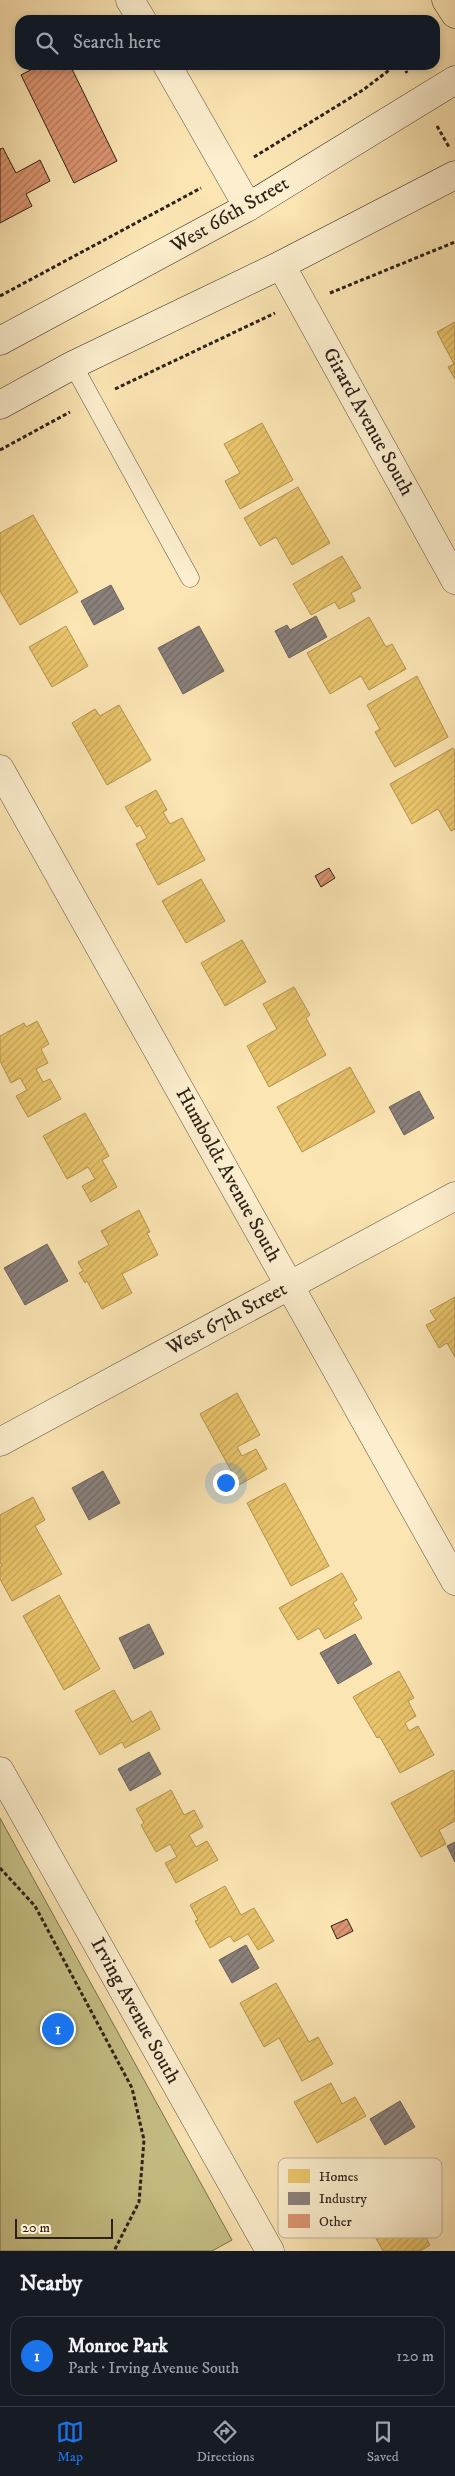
<!DOCTYPE html>
<meta charset="utf-8">
<style>
:root{--surface:#171b24;--page:#242831;--text:#f1f3f6;--muted:#9ea1a6;--line:#363941;--accent:#1a73e8}
body{margin:0;font-family:"IM FELL DW Pica",serif;background:var(--page);color:var(--text)}
.scale{position:absolute;left:15px;bottom:12px;width:98px;box-sizing:border-box;padding-left:5px;border:2px solid #2c2119;border-top:0;font-size:14px;line-height:18px;white-space:nowrap;color:#2c2119;-webkit-text-stroke:4px #fceece;paint-order:stroke}
.you{position:absolute;left:225px;top:1482px;width:18px;height:18px;margin:-12px;border:4px solid #fff;border-radius:50%;background:#1a73e8;box-shadow:0 0 0 8px #1a73e833}
.badge{display:grid;place-items:center;width:32px;height:32px;border-radius:50%;background:var(--accent);color:#fff;font-size:16px;font-weight:700}
.pin{position:absolute;translate:-50% -50%;border:2px solid #fff;box-shadow:0 1px 5px #0006}
.list{margin:0;padding:0;list-style:none}
h2{display:flex;justify-content:space-between;align-items:center;height:65px;margin:0;padding:0 20px;font-size:21px}
h2 small{font-size:16px;font-weight:400;color:var(--muted)}
.list li{display:grid;grid-template-columns:32px 1fr auto;gap:15px;align-items:center;box-sizing:border-box;height:80px;margin:0 10px 10px;padding:0 10px;border:1px solid var(--line);border-radius:15px}
.list b{display:block;font-size:19px;white-space:nowrap}
.list p{margin:0;font-size:16px;white-space:nowrap;color:var(--muted)}
.list em{font-size:16px;font-style:normal;color:var(--muted)}
.icon{flex:none;width:28px;height:28px;fill:none;stroke:currentColor;stroke-width:2;stroke-linecap:round;stroke-linejoin:round}
.map{position:relative;flex:none;width:455px;height:2251px;overflow:hidden}
.search{position:absolute;background:var(--surface);box-shadow:0 2px 8px #0003;left:15px;right:15px;top:15px;height:55px;display:flex;align-items:center;gap:12px;box-sizing:border-box;padding:0 18px;border-radius:15px;color:var(--muted);font-size:19px}
.sheet{height:155px;background:var(--surface)}
nav{display:flex;justify-content:space-around;align-items:center;box-sizing:border-box;height:70px;border-top:1px solid var(--line);background:var(--surface);font-size:14px;color:var(--muted)}
nav a{display:grid;justify-items:center;gap:2px}
nav .on{color:var(--accent)}
.map>svg:first-child{display:block}
</style>
<div class="map">
<svg width="455" height="2251" viewBox="0 0 455 2251">
<defs>
<pattern id="homes-hatch" width="6" height="6" patternUnits="userSpaceOnUse" patternTransform="scale(1.25)"><rect width="6" height="6" fill="#e9c46a"/><path d="M-1 1l2-2M0 6l6-6M5 7l2-2" fill="none" stroke="#c8a85b"/></pattern>
<pattern id="industry-hatch" width="6" height="6" patternUnits="userSpaceOnUse" patternTransform="scale(1.25)"><rect width="6" height="6" fill="#8a817c"/><path d="M-1 1l2-2M0 6l6-6M5 7l2-2" fill="none" stroke="#716965"/></pattern>
<pattern id="building-hatch" width="6" height="6" patternUnits="userSpaceOnUse" patternTransform="scale(1.25)"><rect width="6" height="6" fill="#dc9571"/><path d="M-1 1l2-2M0 6l6-6M5 7l2-2" fill="none" stroke="#b3795c"/></pattern>
</defs>
<rect width="100%" height="100%" fill="#fbe5b3"/>
<filter id="stains"><feTurbulence type="fractalNoise" baseFrequency=".004" numOctaves="4"/><feColorMatrix values="0 0 0 0 .2 0 0 0 0 .09 0 0 0 0 .02 0 0 0 .5 -.17"/></filter>
<radialGradient id="worn" r=".72"><stop offset=".6" stop-color="#630" stop-opacity="0"/><stop offset="1" stop-color="#630" stop-opacity=".3"/></radialGradient>
<path fill="#c7c287" stroke="#7a7250" d="M 0,1818 L 232,2240 L 212,2251 L 0,2251 Z"/>
<path fill="url(#homes-hatch)" stroke="#b09352" d="M 455,322 L 455,379 L 448,367 L 454,364 L 437,332 Z
M 262,423 L 293,480 L 240,509 L 225,481 L 240,473 L 224,444 Z
M 298,487 L 330,543 L 292,565 L 276,537 L 260,546 L 244,518 Z
M 33,515 L 78,592 L 20,625 L 0,591 L 0,533 Z
M 342,556 L 361,588 L 351,593 L 355,601 L 339,609 L 335,602 L 311,615 L 293,584 Z
M 369,617 L 386,647 L 392,644 L 406,669 L 369,690 L 361,676 L 330,694 L 307,653 Z
M 66,626 L 88,666 L 52,687 L 29,647 Z
M 417,676 L 448,737 L 395,767 L 375,732 L 380,729 L 367,705 Z
M 119,705 L 151,760 L 107,785 L 72,723 L 95,709 L 100,716 Z
M 453,748 L 455,752 L 455,829 L 451,831 L 438,809 L 412,824 L 390,784 Z
M 156,790 L 167,810 L 163,812 L 170,824 L 182,818 L 205,860 L 158,885 L 136,844 L 147,838 L 140,825 L 137,827 L 125,807 Z
M 201,879 L 225,921 L 186,943 L 162,901 Z
M 242,940 L 266,982 L 225,1006 L 201,963 Z
M 294,987 L 310,1015 L 306,1018 L 326,1055 L 269,1087 L 247,1046 L 277,1029 L 263,1004 Z
M 37,1021 L 49,1044 L 41,1049 L 48,1063 L 36,1069 L 43,1082 L 50,1079 L 61,1099 L 28,1117 L 16,1096 L 27,1090 L 20,1078 L 11,1083 L 0,1061 L 0,1036 L 24,1023 L 26,1027 Z
M 350,1067 L 375,1112 L 302,1152 L 277,1107 Z
M 85,1113 L 109,1156 L 102,1160 L 117,1187 L 91,1202 L 82,1186 L 95,1179 L 88,1167 L 67,1179 L 43,1136 Z
M 139,1210 L 150,1232 L 147,1233 L 158,1255 L 122,1274 L 132,1293 L 102,1309 L 87,1281 L 85,1283 L 79,1273 L 83,1271 L 78,1262 L 109,1245 L 101,1231 Z
M 455,1297 L 455,1357 L 447,1343 L 439,1348 L 426,1325 L 436,1320 L 430,1311 Z
M 237,1393 L 260,1435 L 237,1447 L 242,1456 L 256,1449 L 267,1469 L 239,1485 L 200,1414 Z
M 285,1483 L 329,1566 L 291,1586 L 247,1503 Z
M 33,1497 L 45,1520 L 35,1526 L 62,1574 L 12,1601 L 0,1579 L 0,1567 L 2,1566 L 0,1562 L 0,1515 Z
M 342,1573 L 357,1600 L 353,1603 L 362,1618 L 325,1639 L 319,1628 L 298,1640 L 279,1608 Z
M 59,1595 L 100,1669 L 64,1690 L 23,1616 Z
M 399,1671 L 414,1698 L 408,1701 L 416,1716 L 405,1723 L 409,1731 L 418,1726 L 434,1755 L 400,1773 L 380,1737 L 377,1738 L 353,1697 Z
M 114,1690 L 132,1722 L 151,1711 L 160,1729 L 125,1748 L 122,1742 L 100,1755 L 75,1711 Z
M 453,1770 L 455,1773 L 455,1821 L 439,1830 L 446,1844 L 421,1857 L 391,1803 Z
M 171,1790 L 184,1815 L 194,1810 L 203,1827 L 189,1835 L 196,1847 L 207,1841 L 218,1860 L 176,1883 L 165,1863 L 177,1857 L 170,1844 L 156,1852 L 141,1825 L 144,1823 L 136,1809 Z
M 225,1886 L 241,1915 L 254,1908 L 274,1941 L 258,1950 L 248,1934 L 234,1942 L 230,1936 L 210,1948 L 195,1921 L 198,1920 L 190,1905 Z
M 276,1983 L 309,2042 L 318,2037 L 333,2064 L 302,2081 L 279,2038 L 264,2047 L 240,2003 Z
M 331,2083 L 342,2104 L 355,2097 L 366,2116 L 317,2143 L 294,2102 Z
M 407,2203 L 430,2245 L 420,2251 L 383,2251 L 368,2224 Z"/>
<path fill="url(#industry-hatch)" stroke="#6e645e" d="M 111,585 L 124,609 L 94,625 L 81,601 Z
M 316,616 L 327,637 L 289,658 L 275,631 L 287,625 L 290,630 Z
M 199,626 L 224,671 L 183,694 L 158,648 Z
M 419,1091 L 434,1118 L 404,1135 L 389,1107 Z
M 47,1244 L 68,1281 L 25,1305 L 4,1268 Z
M 103,1471 L 120,1503 L 89,1520 L 72,1488 Z
M 149,1624 L 164,1654 L 134,1669 L 119,1638 Z
M 355,1634 L 372,1664 L 338,1684 L 320,1653 Z
M 149,1752 L 161,1774 L 130,1791 L 118,1769 Z
M 455,1842 L 455,1862 L 447,1846 Z
M 246,1945 L 259,1968 L 232,1983 L 219,1960 Z
M 400,2101 L 415,2127 L 385,2145 L 370,2119 Z"/>
<path fill="url(#building-hatch)" stroke="#2c2119" d="M 40,65 L 70,65 L 117,161 L 74,183 L 21,75 Z
M 3,148 L 16,173 L 40,160 L 50,181 L 26,194 L 32,206 L 0,223 L 0,149 Z
M 329,868 L 335,878 L 321,887 L 315,876 Z
M 347,1919 L 353,1931 L 337,1939 L 331,1926 Z"/>
<g fill="none" stroke-linecap="round" stroke-linejoin="round">
<defs>
<path id="service" d="M 73,365 L 190,578"/>
<path id="minor" d="M 130,0 L 142,20
M 167,65 L 248,207
M 281,265 L 455,580
M 0,769 L 455,1581
M 0,1442 L 455,1196
M 0,1771 L 270,2251"/>
<path id="secondary" d="M 0,341 L 248,207 L 455,80
M 0,405 L 73,365 L 281,265 L 455,175"/>
<path id="motorway" d="M 446,0 L 455,14"/>
</defs>
<use href="#service" stroke="#605240" stroke-width="19"/>
<use href="#minor" stroke="#605240" stroke-width="29"/>
<use href="#secondary" stroke="#2c2119" stroke-width="29"/>
<use href="#motorway" stroke="#2c2119" stroke-width="29"/>
<path stroke="#2c2119" stroke-width="3" stroke-dasharray="4 2.5" stroke-linecap="butt" d="M 403,65 L 407,73
M 437,126 L 449,147
M 254,157 L 363,90 L 396,65
M 330,293 L 455,242
M 0,296 L 201,188
M 115,389 L 275,313
M 0,450 L 70,412
M 0,1868 L 35,1906 L 132,2088 L 144,2140 L 139,2202 L 114,2251"/>
<use href="#service" stroke="#fceece" stroke-width="18"/>
<use href="#minor" stroke="#fceece" stroke-width="28"/>
<use href="#secondary" stroke="#fceece" stroke-width="28"/>
<use href="#motorway" stroke="#fbe5b3" stroke-width="28"/>
</g>
<g text-anchor="middle" dominant-baseline="central" stroke-width="5" stroke-linejoin="round" paint-order="stroke">
<g font-size="20" fill="#2c2119" stroke="#fceece">
<text transform="translate(230 215) rotate(-30)">West 66th Street</text>
<text transform="translate(368 422) rotate(61)">Girard Avenue South</text>
<text transform="translate(228 1175) rotate(61)">Humboldt Avenue South</text>
<text transform="translate(227 1319) rotate(-28)">West 67th Street</text>
<text transform="translate(135 2011) rotate(61)">Irving Avenue South</text>
</g>
</g>
<rect x="278" y="2158" width="164" height="80" rx="8" fill="#fceece" stroke="#beb098" stroke-width="1"/>
<rect x="288" y="2169" width="22" height="14" fill="#e9c46a"/>
<rect x="288" y="2192" width="22" height="13" fill="#8a817c"/>
<rect x="288" y="2214" width="22" height="14" fill="#dc9571"/>
<g font-size="14" fill="#2c2119">
<text x="319" y="2181">Homes</text>
<text x="319" y="2203">Industry</text>
<text x="319" y="2226">Other</text>
</g>
<rect width="100%" height="100%" filter="url(#stains)"/>
<rect width="100%" height="100%" fill="url(#worn)"/>
</svg>
<div class="scale">20 m</div>
<div class="you"></div>
<div class="pin badge" style="left:58px;top:2029px">1</div>
<div class="search"><svg class="icon" aria-label="search" viewBox="0 0 24 24"><circle cx="10" cy="10" r="6"/><path d="M15 15l6 6"/></svg>Search here</div>
</div>
<section class="sheet">
<h2>Nearby<small></small></h2>
<ul class="list">
<li><span class="badge">1</span><div><b>Monroe Park</b><p>Park · Irving Avenue South</p></div><em>120 m</em></li>
</ul>
</section>
<nav>
<a class="on"><svg class="icon" aria-label="map" viewBox="0 0 24 24"><path d="M3 6l6-2 6 2 6-2v14l-6 2-6-2-6 2zM9 4v14M15 6v14"/></svg>Map</a>
<a><svg class="icon" aria-label="directions" viewBox="0 0 24 24"><path d="M12 3l9 9-9 9-9-9zM9 14v-3h6M13 9l2 2-2 2"/></svg>Directions</a>
<a><svg class="icon" aria-label="saved" viewBox="0 0 24 24"><path d="M7 4h10v16l-5-4-5 4z"/></svg>Saved</a>
</nav>
